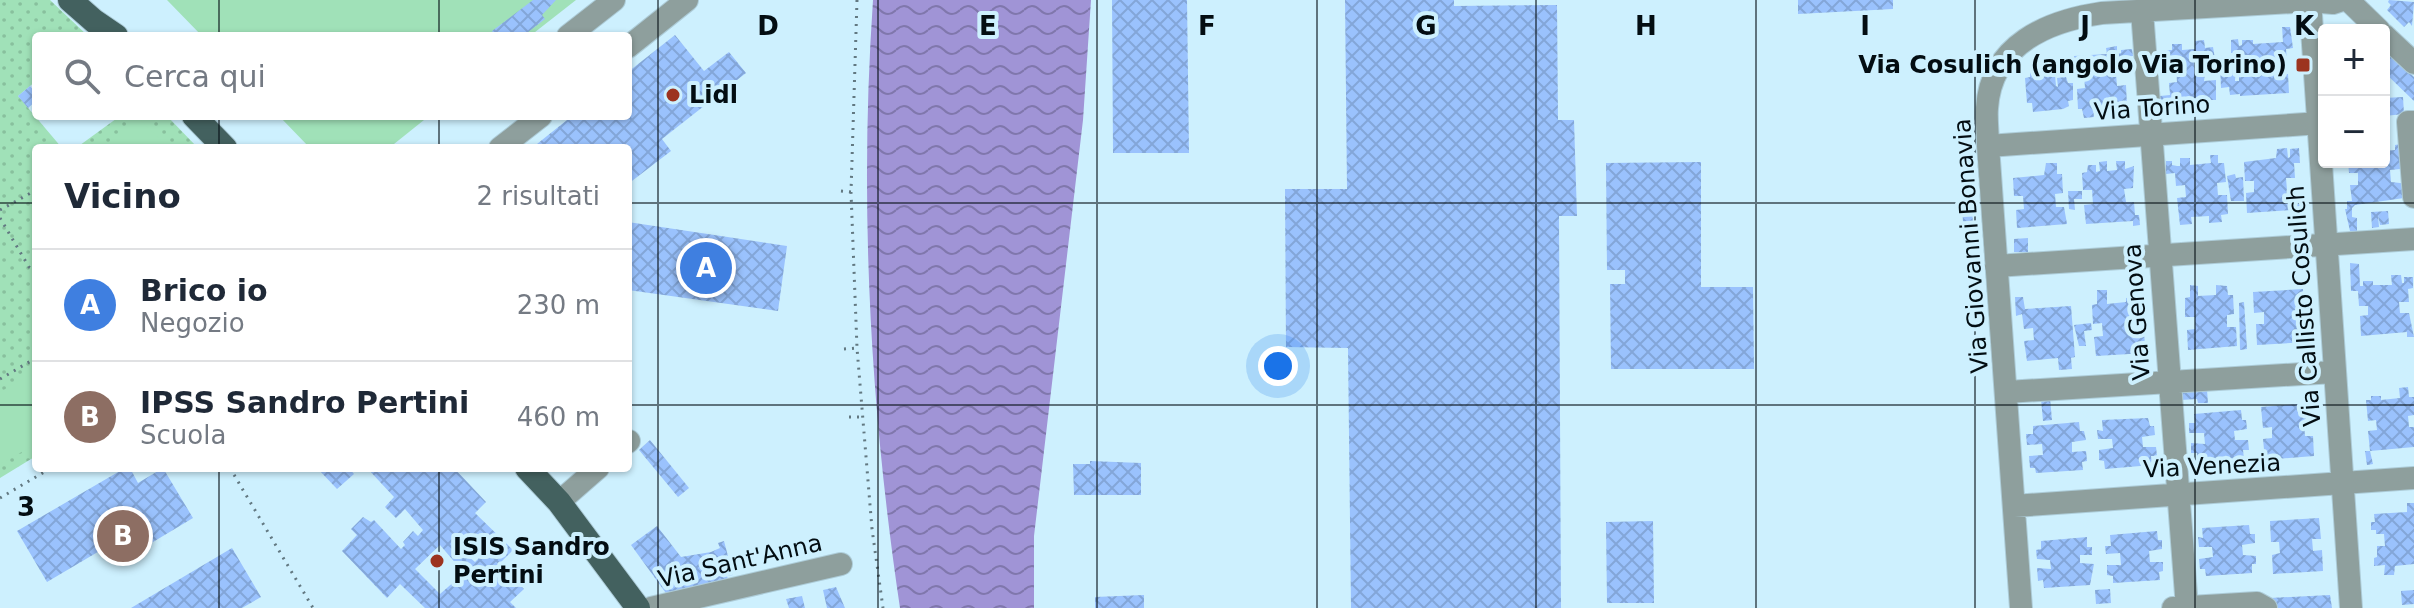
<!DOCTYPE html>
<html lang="it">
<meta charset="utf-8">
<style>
:root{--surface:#fff;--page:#f6f6f7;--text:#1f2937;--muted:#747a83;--line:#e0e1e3;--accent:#2563eb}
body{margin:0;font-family:"DejaVu Sans",sans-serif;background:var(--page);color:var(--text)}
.controls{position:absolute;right:24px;top:24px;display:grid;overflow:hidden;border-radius:8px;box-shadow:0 2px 6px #0004}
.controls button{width:72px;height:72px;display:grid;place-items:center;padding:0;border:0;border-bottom:2px solid var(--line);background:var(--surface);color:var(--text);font:40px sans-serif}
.you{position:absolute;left:1278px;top:366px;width:28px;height:28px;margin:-20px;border:6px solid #fff;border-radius:50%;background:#1a73e8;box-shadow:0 0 0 12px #1a73e833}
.badge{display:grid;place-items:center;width:52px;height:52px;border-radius:50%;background:var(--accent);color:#fff;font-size:26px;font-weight:700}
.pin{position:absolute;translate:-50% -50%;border:4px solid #fff;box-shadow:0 2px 8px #0006}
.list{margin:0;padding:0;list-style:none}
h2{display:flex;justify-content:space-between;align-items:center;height:104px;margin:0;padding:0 32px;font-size:34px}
h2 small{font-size:26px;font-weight:400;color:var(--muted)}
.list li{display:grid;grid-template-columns:52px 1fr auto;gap:24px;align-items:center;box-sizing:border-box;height:112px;padding:0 32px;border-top:2px solid var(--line)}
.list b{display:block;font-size:30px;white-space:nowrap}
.list p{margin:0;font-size:26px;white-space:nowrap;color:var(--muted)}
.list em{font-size:26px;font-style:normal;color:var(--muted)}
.icon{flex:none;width:44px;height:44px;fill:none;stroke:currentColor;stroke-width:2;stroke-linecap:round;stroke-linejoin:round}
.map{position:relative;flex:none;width:2414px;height:608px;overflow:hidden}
.search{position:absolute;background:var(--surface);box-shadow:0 2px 6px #0004;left:32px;top:32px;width:600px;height:88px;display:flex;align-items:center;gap:20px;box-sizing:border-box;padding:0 28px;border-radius:8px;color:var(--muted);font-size:30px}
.panel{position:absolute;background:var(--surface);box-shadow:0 2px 6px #0004;left:32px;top:144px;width:600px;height:328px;border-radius:8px}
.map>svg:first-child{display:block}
</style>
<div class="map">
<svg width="2414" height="608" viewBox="0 0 2414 608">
<defs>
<pattern id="grass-dots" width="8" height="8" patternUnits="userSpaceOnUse" patternTransform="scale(2)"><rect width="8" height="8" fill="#a0e1b8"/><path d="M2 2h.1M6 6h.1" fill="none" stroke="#88c09d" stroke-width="1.8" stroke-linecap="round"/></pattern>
<pattern id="water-waves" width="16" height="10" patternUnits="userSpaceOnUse" patternTransform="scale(2)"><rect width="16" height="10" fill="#a094d6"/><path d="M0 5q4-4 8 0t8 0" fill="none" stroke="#8077ac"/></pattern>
<pattern id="building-cross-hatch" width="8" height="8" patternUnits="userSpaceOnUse" patternTransform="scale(2)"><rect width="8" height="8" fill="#9ac2fd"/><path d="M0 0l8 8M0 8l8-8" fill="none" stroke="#83a6d8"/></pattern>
</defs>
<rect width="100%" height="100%" fill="#cdf0fe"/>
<path fill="url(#grass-dots)" d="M 0,0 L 50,0 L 88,36 L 36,36 L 36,81 L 18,96 L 62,148 L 36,148 L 36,456 L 0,478 Z
M 120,116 L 167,116 L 198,148 L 76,148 Z"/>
<path fill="#a0e1b8" d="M 167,0 L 576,0 L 530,36 L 202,36 Z
M 136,116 L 169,148 L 104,148 Z
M 279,116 L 429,116 L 389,148 L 310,148 Z
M 32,374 L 36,380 L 36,444 L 0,464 L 0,392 Z"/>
<path fill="url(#water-waves)" d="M 873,0 L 1091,0 L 1083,120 L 1034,536 L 1034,608 L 900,608 C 870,407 859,203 873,0 Z"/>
<path fill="url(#building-cross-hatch)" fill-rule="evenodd" d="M 533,0 L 556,0 L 542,15 L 545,19 L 523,36 L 495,36 L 492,31 Z
M 1112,0 L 1187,0 L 1189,153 L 1113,153 Z
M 1345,0 L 1454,0 L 1454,6 L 1557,5 L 1558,120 L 1574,120 L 1577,216 L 1559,216 L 1561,608 L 1351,608 L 1348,348 L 1286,347 L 1285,189 L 1347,189 Z
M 1798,0 L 1893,0 L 1893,9 L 1798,14 Z
M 2389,0 L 2414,2 L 2412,26 L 2409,22 L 2404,27 L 2387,10 L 2391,5 L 2388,2 Z
M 2282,27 L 2290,27 L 2293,48 L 2286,49 L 2287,61 L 2279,62 L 2279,74 L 2288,74 L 2289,93 L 2240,96 L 2240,94 L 2230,95 L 2229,87 L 2221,88 L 2220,65 L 2236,64 L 2235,81 L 2239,81 L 2239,77 L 2247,77 L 2246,61 L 2237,61 L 2237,53 L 2231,53 L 2231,40 L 2238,39 L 2239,46 L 2242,45 L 2242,40 L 2253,40 L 2253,44 L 2283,42 Z
M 675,35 L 704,71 L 729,52 L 746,73 L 662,139 L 671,151 L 628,184 L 628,148 L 532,148 L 572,116 L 628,116 L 628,72 Z
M 2204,40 L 2205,48 L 2213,47 L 2216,65 L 2206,66 L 2204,81 L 2216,80 L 2216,100 L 2173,100 L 2172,109 L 2161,109 L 2160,96 L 2170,95 L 2169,83 L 2177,82 L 2176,68 L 2168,67 L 2167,50 L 2172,50 L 2172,44 L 2182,44 L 2182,50 L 2195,49 L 2195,41 Z
M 2117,46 L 2117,54 L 2121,53 L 2121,50 L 2132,49 L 2133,56 L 2124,57 L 2125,73 L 2116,74 L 2117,86 L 2126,85 L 2127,106 L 2121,106 L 2123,117 L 2113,117 L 2112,107 L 2093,108 L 2094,117 L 2084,118 L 2082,109 L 2078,109 L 2077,89 L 2085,88 L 2084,75 L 2076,76 L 2074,56 L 2107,54 L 2106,48 Z
M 2384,48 L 2414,77 L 2414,101 L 2384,72 Z
M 2049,66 L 2050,76 L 2055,75 L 2056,86 L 2058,87 L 2057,78 L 2066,77 L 2068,83 L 2073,83 L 2073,100 L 2068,101 L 2069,106 L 2063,109 L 2033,112 L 2032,103 L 2027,103 L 2025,78 L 2030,77 L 2030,68 Z
M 30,86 L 36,93 L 36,101 L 28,108 L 18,96 Z
M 2403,97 L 2404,114 L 2384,116 L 2384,98 Z
M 2400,144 L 2400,169 L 2390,170 L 2391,182 L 2409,184 L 2404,198 L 2355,205 L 2352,208 L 2352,217 L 2357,218 L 2357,231 L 2350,231 L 2345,209 L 2347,209 L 2347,201 L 2352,201 L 2350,185 L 2358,185 L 2358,173 L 2349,173 L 2348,162 L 2384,162 L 2384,151 L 2395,150 L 2395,145 Z
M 2287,148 L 2288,158 L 2290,157 L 2290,149 L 2299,148 L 2300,163 L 2294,163 L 2295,178 L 2286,178 L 2287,190 L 2296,190 L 2297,203 L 2302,202 L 2304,214 L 2294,215 L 2292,210 L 2247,213 L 2246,193 L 2254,192 L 2254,181 L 2245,181 L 2244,162 L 2276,158 L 2277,149 Z
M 2210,155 L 2218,155 L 2218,163 L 2224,163 L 2226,182 L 2217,183 L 2218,195 L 2227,195 L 2228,214 L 2221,215 L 2222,222 L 2209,223 L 2209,216 L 2191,217 L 2192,224 L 2180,225 L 2177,198 L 2186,197 L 2185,185 L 2176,186 L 2175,173 L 2166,174 L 2166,161 L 2172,161 L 2172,165 L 2177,166 L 2180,166 L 2180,158 L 2190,158 L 2190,165 L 2211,163 Z
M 2107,161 L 2107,171 L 2117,170 L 2116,161 L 2125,161 L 2125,169 L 2134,166 L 2133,188 L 2124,189 L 2126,202 L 2134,202 L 2135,215 L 2139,215 L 2140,225 L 2133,226 L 2133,221 L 2086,224 L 2084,205 L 2093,204 L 2092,190 L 2083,190 L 2082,173 L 2087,172 L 2088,165 L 2096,165 L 2096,172 L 2100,171 L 2099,162 Z
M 1701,162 L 1701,287 L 1753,287 L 1754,369 L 1611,369 L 1610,284 L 1625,284 L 1625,270 L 1607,270 L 1606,163 Z
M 2046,163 L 2057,163 L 2057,174 L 2062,174 L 2063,193 L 2055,194 L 2056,207 L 2064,207 L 2067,224 L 2017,228 L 2016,210 L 2024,209 L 2023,196 L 2014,196 L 2013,178 L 2044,175 Z
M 2235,174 L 2236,178 L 2243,177 L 2244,201 L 2231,201 L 2227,176 Z
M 2068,191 L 2082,191 L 2082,199 L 2074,199 L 2075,210 L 2069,209 Z
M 1971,196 L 1973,223 L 1963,224 L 1962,197 Z
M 2388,211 L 2389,224 L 2380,225 L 2378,215 L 2379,227 L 2372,228 L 2371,212 Z
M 628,222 L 787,246 L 778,311 L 628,290 Z
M 2028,238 L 2028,252 L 2014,252 L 2014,239 Z
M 2350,263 L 2359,264 L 2360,286 L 2363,286 L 2363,281 L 2373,281 L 2373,285 L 2392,285 L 2391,275 L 2401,275 L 2402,283 L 2404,283 L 2404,277 L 2413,277 L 2413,288 L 2408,289 L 2409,302 L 2399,302 L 2400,313 L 2409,313 L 2414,337 L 2407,337 L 2407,332 L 2361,336 L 2360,316 L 2368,315 L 2368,306 L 2359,306 L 2358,291 L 2351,291 Z
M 2190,285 L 2198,286 L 2198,296 L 2216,295 L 2216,285 L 2227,286 L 2228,295 L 2233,295 L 2234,314 L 2227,315 L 2227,327 L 2236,327 L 2237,346 L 2188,350 L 2187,330 L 2195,329 L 2195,317 L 2185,317 L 2185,298 L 2190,297 Z
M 2303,289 L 2304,310 L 2295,311 L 2296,322 L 2305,322 L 2307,342 L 2257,345 L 2256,324 L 2264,324 L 2264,312 L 2254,313 L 2253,292 Z
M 2097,290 L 2107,290 L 2107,304 L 2126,302 L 2126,298 L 2133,297 L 2134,302 L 2141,301 L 2143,320 L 2134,321 L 2135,334 L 2144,334 L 2146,353 L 2096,356 L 2094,337 L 2103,336 L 2102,323 L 2093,324 L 2092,305 L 2097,304 Z
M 2015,297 L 2023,297 L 2025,309 L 2071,306 L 2075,357 L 2071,358 L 2072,369 L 2059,370 L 2058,358 L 2027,361 L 2024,341 L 2034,340 L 2033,328 L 2024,329 L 2022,314 L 2016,316 Z
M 2244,302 L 2247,349 L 2240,350 L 2239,303 Z
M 2091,323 L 2092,330 L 2084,331 L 2086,346 L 2079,346 L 2074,325 Z
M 2408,387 L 2409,397 L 2414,397 L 2414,415 L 2408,416 L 2409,427 L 2414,427 L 2414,447 L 2370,451 L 2373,464 L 2367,465 L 2365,451 L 2370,451 L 2368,431 L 2377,430 L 2376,420 L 2368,421 L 2366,400 L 2371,400 L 2371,396 L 2381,396 L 2381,400 L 2400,398 L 2399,388 Z
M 2207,390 L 2208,403 L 2198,403 L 2197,399 L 2181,400 L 2180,391 Z
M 2050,398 L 2052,420 L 2043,421 L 2041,399 Z
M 2311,403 L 2312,424 L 2304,425 L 2305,436 L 2313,436 L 2314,456 L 2265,460 L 2263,439 L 2272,438 L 2272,427 L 2263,428 L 2261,407 Z
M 2241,410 L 2242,420 L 2246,420 L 2247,429 L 2234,431 L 2235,440 L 2248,440 L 2249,450 L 2243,450 L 2244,459 L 2198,462 L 2197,453 L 2191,453 L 2191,443 L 2205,444 L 2204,433 L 2189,433 L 2189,423 L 2195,423 L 2194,414 Z
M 2148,418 L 2150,426 L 2154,426 L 2155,435 L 2142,437 L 2143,447 L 2156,447 L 2157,456 L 2151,456 L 2152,465 L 2105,469 L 2104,461 L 2099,460 L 2099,450 L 2113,448 L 2112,439 L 2098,439 L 2097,430 L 2103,431 L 2102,420 Z
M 2079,422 L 2080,431 L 2084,431 L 2086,440 L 2072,442 L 2072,452 L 2086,451 L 2087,461 L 2082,462 L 2083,470 L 2036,473 L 2035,468 L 2030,468 L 2029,456 L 2043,455 L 2042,444 L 2027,445 L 2026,434 L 2033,434 L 2033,426 Z
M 650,440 L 689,488 L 678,497 L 639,450 Z
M 1090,461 L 1141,463 L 1141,495 L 1074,495 L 1073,464 L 1090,464 Z
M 125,468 L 130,468 L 138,483 L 163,468 L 193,518 L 123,560 L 113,543 L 47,582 L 17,531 Z
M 317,468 L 349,468 L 354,474 L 337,489 Z
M 367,468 L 454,468 L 486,502 L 475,513 L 513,550 L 499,564 L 524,589 L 510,602 L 516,608 L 425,608 L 400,584 L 387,598 L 342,551 L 357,535 L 351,529 L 363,517 L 371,522 L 374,520 L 401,549 L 405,545 L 403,542 L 413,531 L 418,536 L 423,530 L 405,509 L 396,518 L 385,507 L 394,497 ZM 472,540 L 484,553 L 475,562 L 462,551 ZM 440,545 L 464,573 L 440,594 L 415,569 Z
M 2407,503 L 2414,503 L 2414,564 L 2395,566 L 2394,575 L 2384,575 L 2385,565 L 2374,566 L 2374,558 L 2377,557 L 2377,546 L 2385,546 L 2384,534 L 2376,534 L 2376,530 L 2371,530 L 2371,522 L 2375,522 L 2374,514 L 2407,512 Z
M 2319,518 L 2321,539 L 2312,539 L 2313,551 L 2322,550 L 2323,571 L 2273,574 L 2272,555 L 2280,553 L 2279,542 L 2271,542 L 2270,521 Z
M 1653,521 L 1654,603 L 1607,603 L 1606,522 Z
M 2249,525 L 2250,534 L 2255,534 L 2255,543 L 2242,545 L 2243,555 L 2256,556 L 2256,564 L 2252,564 L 2252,573 L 2206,576 L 2205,569 L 2200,569 L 2199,559 L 2213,557 L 2212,547 L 2199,547 L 2198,537 L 2203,538 L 2202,528 Z
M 657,526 L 681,557 L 711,552 L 720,548 L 718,543 L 724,541 L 733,575 L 727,576 L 728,579 L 668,596 L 631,545 Z
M 2157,531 L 2158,540 L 2162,540 L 2162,549 L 2149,551 L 2150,562 L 2163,562 L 2163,571 L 2159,572 L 2160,580 L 2113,583 L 2113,576 L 2107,575 L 2107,565 L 2121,565 L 2120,553 L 2106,554 L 2105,546 L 2111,546 L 2110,535 Z
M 2087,537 L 2087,547 L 2092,547 L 2092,555 L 2080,555 L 2080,563 L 2094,564 L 2090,585 L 2044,588 L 2043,580 L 2038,581 L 2037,568 L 2051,569 L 2050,560 L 2037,559 L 2036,550 L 2041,549 L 2041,541 Z
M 232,548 L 261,597 L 242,608 L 131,608 Z
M 836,587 L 845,608 L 827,608 L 823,590 Z
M 2110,589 L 2111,603 L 2096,604 L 2095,590 Z
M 2414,590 L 2414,604 L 2402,605 L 2401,591 Z
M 1144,595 L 1144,608 L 1095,608 L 1095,597 Z
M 2330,595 L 2332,608 L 2274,608 L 2270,598 Z
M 802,596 L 805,608 L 789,608 L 786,599 Z"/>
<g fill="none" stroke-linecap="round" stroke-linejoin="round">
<defs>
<path id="minor" d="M 2310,0 L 2351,608
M 2348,0 L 2379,30
M 2142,11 L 2187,608
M 2384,35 L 2414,63
M 568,36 L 614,0
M 628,47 L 687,0
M 2414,122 L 2408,122 L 2414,197
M 1988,146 L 2320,123
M 500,148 L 541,116
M 1996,266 L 2414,239
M 2007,392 L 2334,372
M 628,442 L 629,441
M 559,502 L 598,468
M 2014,506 L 2414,478
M 651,608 L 841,564
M 2021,608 L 1988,146 C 1988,133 1986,120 1987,108 C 1991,44 2048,21 2102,13 L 2310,1 L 2333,3 L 2342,0
M 2173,608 L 2257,603 L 2266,608"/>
<path id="major" d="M 70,0 L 94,21 L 116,36
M 194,116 L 225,148
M 527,468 L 559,502 L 638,608"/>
</defs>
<use href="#minor" stroke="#adccd8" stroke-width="24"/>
<use href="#major" stroke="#adccd8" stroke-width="26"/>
<path stroke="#627881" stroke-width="3" stroke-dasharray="2 6" stroke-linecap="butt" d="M 857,0 L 851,192 L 857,348 L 872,529 L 883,608
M 841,191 L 851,192
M 0,210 L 36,190
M 0,218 L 29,267 L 36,272
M 844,349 L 857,348
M 0,379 L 36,358
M 849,417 L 861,417
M 230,468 L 313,608
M 0,498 L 51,468"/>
<use href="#minor" stroke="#8e9f9d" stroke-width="22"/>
<use href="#major" stroke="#43615f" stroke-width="24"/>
</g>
<path fill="none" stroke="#030d12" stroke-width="2" stroke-opacity="0.55" d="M 219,0 L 219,36M 439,0 L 439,36M 658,0 L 658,608M 878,0 L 878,608M 1097,0 L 1097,608M 1317,0 L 1317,608M 1536,0 L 1536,608M 1756,0 L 1756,608M 1975,0 L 1975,608M 2195,0 L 2195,608M 219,116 L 219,148M 439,116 L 439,148M 0,203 L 36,203M 628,203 L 2414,203M 0,405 L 36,405M 628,405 L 2414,405M 219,468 L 219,608M 439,468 L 439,608"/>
<g fill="#9c331f" stroke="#cdf0fe" stroke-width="3">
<rect x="2295" y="57" width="16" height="16" rx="4"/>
<circle cx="673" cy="95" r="8"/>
<circle cx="437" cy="561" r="8"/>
</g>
<g text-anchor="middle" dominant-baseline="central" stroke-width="8" stroke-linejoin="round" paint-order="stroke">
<g font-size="24" font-weight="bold" fill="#030d12" stroke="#cdf0fe" text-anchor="start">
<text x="2287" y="65" text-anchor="end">Via Cosulich (angolo Via Torino)</text>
<text x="689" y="95">Lidl</text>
<text x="453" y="547">ISIS Sandro<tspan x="453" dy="28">Pertini</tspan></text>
</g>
<g font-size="24" fill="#030d12" stroke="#cdf0fe">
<text transform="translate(2152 108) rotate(-4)">Via Torino</text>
<text transform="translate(1971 246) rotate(-94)">Via Giovanni Bonavia</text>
<text transform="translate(2304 306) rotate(-94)">Via Callisto Cosulich</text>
<text transform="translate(2137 312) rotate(-94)">Via Genova</text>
<text transform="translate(2212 466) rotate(-3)">Via Venezia</text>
<text transform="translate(740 561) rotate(-13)">Via Sant'Anna</text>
</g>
</g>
<g font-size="26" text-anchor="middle" font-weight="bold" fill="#030d12" stroke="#cdf0fe" stroke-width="8" stroke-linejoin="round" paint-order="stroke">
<text x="768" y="35">D</text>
<text x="988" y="35">E</text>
<text x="1207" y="35">F</text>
<text x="1426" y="35">G</text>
<text x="1646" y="35">H</text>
<text x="1865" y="35">I</text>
<text x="2085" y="35">J</text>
<text x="2304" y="35">K</text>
<text x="26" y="516">3</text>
</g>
</svg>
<div class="controls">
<button>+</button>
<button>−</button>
</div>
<div class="you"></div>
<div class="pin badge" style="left:706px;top:268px;background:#3f7fe0">A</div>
<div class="pin badge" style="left:123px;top:536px;background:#8d6e63">B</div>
<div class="search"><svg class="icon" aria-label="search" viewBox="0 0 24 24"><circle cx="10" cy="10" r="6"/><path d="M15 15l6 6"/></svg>Cerca qui</div>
<section class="panel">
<h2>Vicino<small>2 risultati</small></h2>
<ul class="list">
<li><span class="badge" style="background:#3f7fe0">A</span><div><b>Brico io</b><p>Negozio</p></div><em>230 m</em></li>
<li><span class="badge" style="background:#8d6e63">B</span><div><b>IPSS Sandro Pertini</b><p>Scuola</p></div><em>460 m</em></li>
</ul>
</section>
</div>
